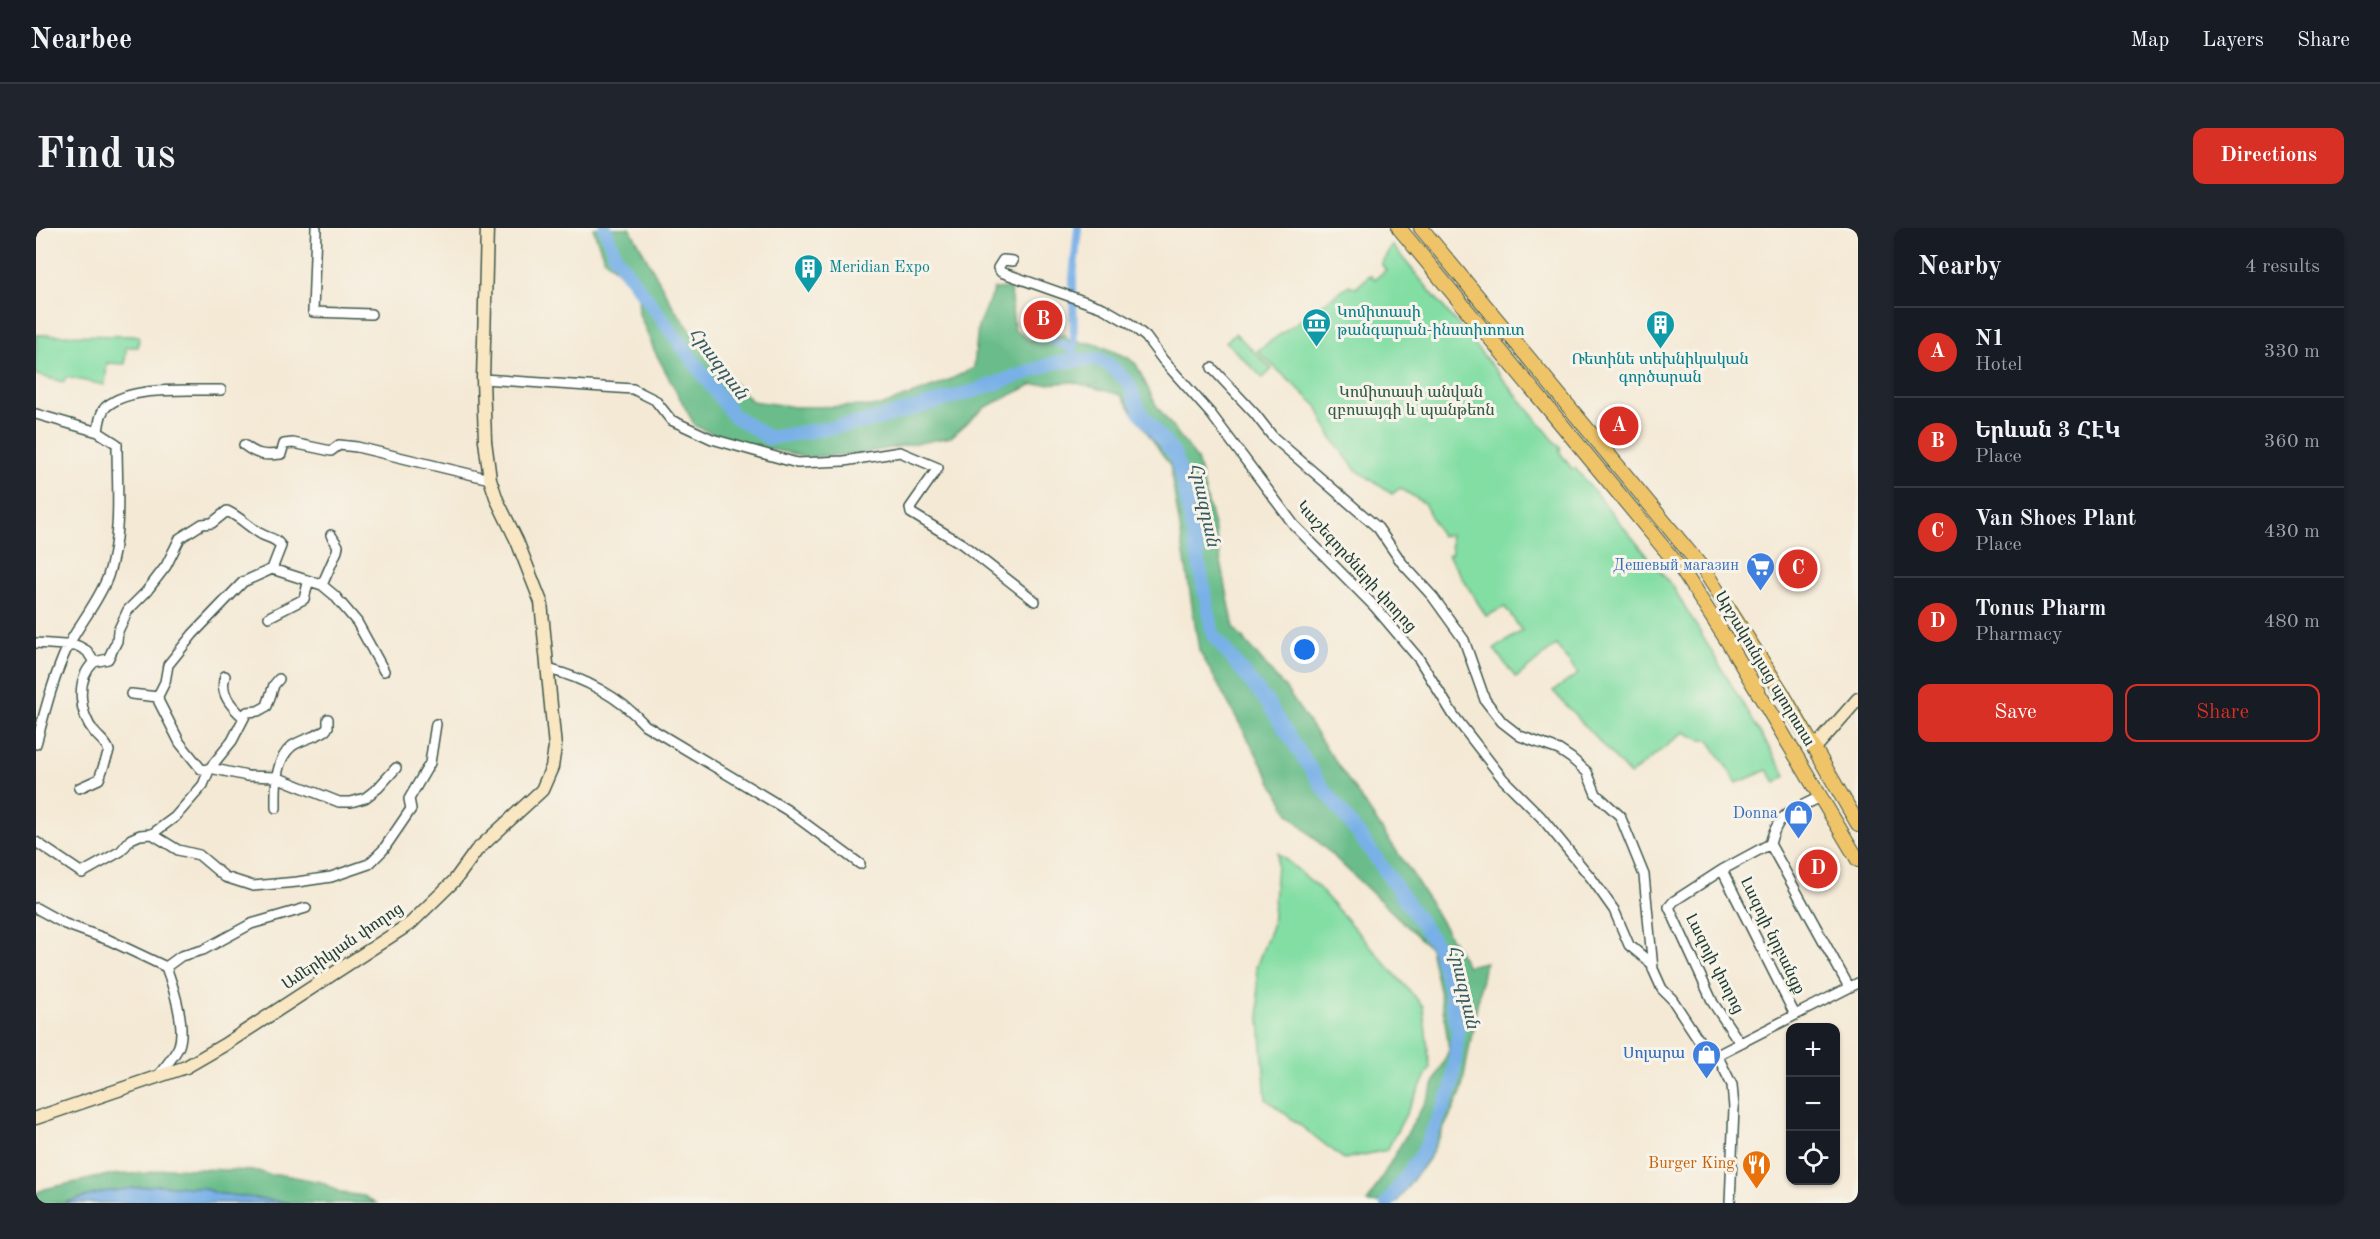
<!DOCTYPE html>
<meta charset="utf-8">
<style>
:root{--surface:#171b24;--page:#20242c;--text:#f1f3f6;--muted:#9ea1a6;--line:#363941;--accent:#d93025}
body{margin:0;font-family:"Old Standard TT","Noto Serif Armenian",serif;background:var(--page);color:var(--text)}
.controls{position:absolute;right:18px;bottom:18px;display:grid;overflow:hidden;border-radius:12px;box-shadow:0 2px 4px #0004}
.controls button{width:54px;height:54px;display:grid;place-items:center;padding:0;border:0;border-bottom:2px solid var(--line);background:var(--surface);color:var(--text);font:30px sans-serif}
.you{position:absolute;left:1269px;top:422px;width:21px;height:21px;margin:-15px;border:4px solid #fff;border-radius:50%;background:#1a73e8;box-shadow:0 0 0 9px #1a73e833}
.badge{display:grid;place-items:center;width:39px;height:39px;border-radius:50%;background:var(--accent);color:#fff;font-size:20px;font-weight:700}
.pin{position:absolute;translate:-50% -50%;border:3px solid #fff;box-shadow:0 2px 6px #0006}
.list{margin:0;padding:0;list-style:none}
h2{display:flex;justify-content:space-between;align-items:center;height:78px;margin:0;padding:0 24px;font-size:26px}
h2 small{font-size:20px;font-weight:400;color:var(--muted)}
.list li{display:grid;grid-template-columns:39px 1fr auto;gap:18px;align-items:center;box-sizing:border-box;height:90px;padding:0 24px;border-top:2px solid var(--line)}
.list b{display:block;font-size:22px;white-space:nowrap}
.list p{margin:0;font-size:20px;white-space:nowrap;color:var(--muted)}
.list em{font-size:20px;font-style:normal;color:var(--muted)}
.actions{display:flex;gap:12px;padding:18px 24px}
.actions a{flex:1;padding:14px 0;border:2px solid var(--accent);border-radius:12px;text-align:center;font-size:21px;color:var(--accent)}
.actions .main{background:var(--accent);color:#fff}
.icon{flex:none;width:33px;height:33px;fill:none;stroke:currentColor;stroke-width:2;stroke-linecap:round;stroke-linejoin:round}
.map{position:relative;flex:none;width:1822px;height:975px;overflow:hidden;border-radius:12px}
header{display:flex;align-items:center;gap:36px;box-sizing:border-box;height:84px;padding:0 30px;background:var(--surface);border-bottom:2px solid var(--line)}
header strong{font-size:28px}
nav{display:flex;gap:33px;margin-inline-start:auto;font-size:21px}
.intro{display:flex;align-items:center;justify-content:space-between;box-sizing:border-box;height:144px;padding:0 36px}
h1{margin:0;font-size:42px}
.button{padding:15px 27px;border-radius:12px;background:var(--accent);color:#fff;font-size:21px;font-weight:700}
main{display:flex;gap:36px;padding:0 36px}
aside{flex:1;background:var(--surface);border-radius:12px;box-shadow:0 2px 4px #0004}
.map>svg:first-child{display:block}
</style>
<header>
<strong>Nearbee</strong>
<nav><a>Map</a><a>Layers</a><a>Share</a></nav>
</header>
<div class="intro"><h1>Find us</h1><a class="button">Directions</a></div>
<main>
<div class="map">
<svg width="1822" height="975" viewBox="0 0 1822 975">
<rect width="100%" height="100%" fill="#f7f3e8"/>
<filter id="ink" filterUnits="userSpaceOnUse"><feTurbulence type="fractalNoise" baseFrequency=".0167" numOctaves="2"/><feDisplacementMap in="SourceGraphic" scale="12" xChannelSelector="R" yChannelSelector="G"/><feConvolveMatrix kernelMatrix="1 2 1 2 8 2 1 2 1" color-interpolation-filters="sRGB"/></filter>
<filter id="wash" filterUnits="userSpaceOnUse"><feTurbulence type="fractalNoise" baseFrequency=".008" numOctaves="4" result="noise"/><feDisplacementMap in="SourceGraphic" scale="24" xChannelSelector="R" yChannelSelector="G"/><feGaussianBlur stdDeviation="1.35" result="paint"/><feColorMatrix in="noise" values="0 0 0 0 0 0 0 0 0 0 0 0 0 0 0 0 0 1.4 0 .05"/><feComposite in="paint" operator="in"/></filter>
<g filter="url(#wash)">
<rect width="100%" height="100%" fill="#f4e9d5"/>
<path fill="#83dea4" stroke="#518e6c" stroke-width="1.5" d="M 1356,17 L 1525,221 L 1523,223 L 1536,241 L 1539,240 L 1637,359 L 1750,548 L 1740,555 L 1731,542 L 1701,555 L 1673,512 L 1664,512 L 1648,504 L 1594,547 L 1517,463 L 1542,446 L 1520,417 L 1480,450 L 1458,421 L 1486,403 L 1469,379 L 1450,388 L 1412,327 L 1416,325 L 1414,307 L 1405,308 L 1388,275 L 1364,260 L 1356,266 L 1319,241 L 1295,209 L 1281,178 L 1221,123 L 1313,57 L 1320,60 L 1334,47 L 1339,51 L 1350,42 L 1345,36 Z
M 1199,105 L 1236,141 L 1227,150 L 1190,114 Z
M 0,107 L 103,108 L 102,119 L 90,119 L 89,136 L 71,135 L 69,157 L 30,149 L 28,154 L 0,147 Z
M 1242,625 L 1281,658 L 1387,778 L 1394,840 L 1351,922 L 1308,931 L 1230,871 L 1220,739 L 1236,698 Z"/>
<path fill="#6abd8a" stroke="#447d5f" stroke-width="1.5" d="M 557,0 L 594,0 L 638,80 L 682,140 L 716,173 L 759,179 L 844,178 L 903,157 L 938,140 L 942,98 L 958,61 L 974,60 L 978,101 L 995,113 L 1029,106 L 1033,113 L 1061,116 L 1092,130 L 1100,136 L 1120,177 L 1161,231 L 1179,303 L 1198,400 L 1250,461 L 1379,650 L 1431,738 L 1449,734 L 1425,865 L 1394,928 L 1360,975 L 1331,975 L 1391,871 L 1413,822 L 1408,786 L 1394,720 L 1254,587 L 1163,422 L 1134,237 L 1085,167 L 1037,154 L 995,157 L 948,180 L 915,209 L 822,226 L 772,229 L 696,213 L 659,198 L 619,124 L 603,86 L 602,67 L 588,49 L 568,30 Z
M 135,940 L 222,943 L 233,947 L 248,947 L 285,954 L 305,965 L 328,968 L 340,975 L 257,975 L 179,965 L 167,960 L 121,957 L 68,964 L 27,975 L 0,975 L 0,965 L 9,961 L 72,947 L 111,945 Z"/>
<path fill="#78b0e7" stroke="#4c768e" stroke-width="1.5" d="M 121,957 L 167,960 L 179,965 L 257,975 L 27,975 L 68,964 Z"/>
<g fill="none" stroke-linecap="round" stroke-linejoin="round">
<path stroke="#78b0e7" stroke-width="8" d="M 1003,92 L 997,106 L 1029,117 L 1038,124
M 1038,132 L 1037,50 L 1042,0"/>
<path stroke="#78b0e7" stroke-width="14" d="M 569,0 L 580,29 L 697,187 L 733,210 L 835,193 L 935,164 L 1021,134 L 1062,131 L 1075,138 L 1093,156 L 1104,184 L 1139,227 L 1147,254 L 1177,407 L 1231,474 L 1283,554 L 1335,623 L 1401,718 L 1413,758 L 1422,804 L 1416,860 L 1387,924 L 1351,975"/>
</g>
</g>
<g filter="url(#ink)">
<g fill="none" stroke-linecap="round" stroke-linejoin="round">
<defs>
<path id="street" d="M 280,0 L 277,84 L 335,86
M 977,33 L 967,32 L 962,40 L 965,44 L 1067,80 L 1093,95 L 1110,109 L 1127,132 L 1175,186 L 1258,297 L 1339,379 L 1383,431 L 1418,488 L 1467,551 L 1505,589 L 1556,651 L 1578,682 L 1593,717 L 1616,736
M 1176,140 L 1219,186 L 1237,209 L 1342,300 L 1366,335 L 1397,369 L 1428,412 L 1449,472 L 1466,494 L 1484,508 L 1523,522 L 1535,530 L 1551,544 L 1560,566 L 1584,588 L 1608,647 L 1617,741 L 1626,761 L 1636,771 L 1672,826 L 1681,827
M 447,151 L 597,161 L 619,172 L 635,192 L 676,211 L 761,235 L 808,233 L 864,224 L 902,240 L 874,280 L 875,285 L 926,316 L 999,373
M 0,186 L 62,204 L 81,216 C 81,259 86,307 72,348 C 63,373 43,396 31,420 C 17,451 9,483 0,516
M 62,204 C 63,196 64,183 71,178 C 97,157 153,163 185,162
M 208,217 C 221,227 228,228 245,226 L 248,216 L 257,215 L 295,223 L 303,217 L 321,219 L 454,251
M 286,357 L 301,323 L 302,318 L 295,307
M 233,389 L 268,371 L 272,355
M 0,415 L 42,418 L 51,423 L 58,434
M 512,441 C 548,450 584,469 609,497 L 751,582 L 824,636
M 348,443 L 321,394 L 298,367 L 286,357 L 236,341 L 207,354 L 157,406 L 132,437 L 129,454 L 122,468 L 123,474 L 144,515 L 165,541 L 169,542 L 174,540 L 211,548 L 240,549 L 303,574 L 315,574 L 329,570 L 342,560 L 360,540
M 189,448 C 183,465 195,478 207,489
M 95,466 L 122,469
M 43,560 L 63,551 L 73,523 C 71,515 64,511 59,505 C 43,486 39,452 58,434 L 72,431 L 81,413 L 82,403 L 92,382 L 110,364 L 130,338 L 144,310 L 166,296 L 176,295 L 191,283 C 204,289 213,299 225,306 C 232,310 240,310 245,318 L 236,341
M 1785,568 C 1757,584 1743,581 1734,616 L 1813,759
M 240,580 C 240,559 238,533 256,518 C 266,511 280,509 290,502 L 292,499 L 292,491
M 116,606 L 142,622 L 163,627 L 189,649 L 217,658 L 261,654 L 295,649 L 333,636 L 347,622 L 375,581 L 373,571 L 394,535 L 400,496
M 0,614 L 46,645 L 85,623 L 95,611 L 104,607 L 116,606 L 139,589 L 167,557 L 174,540 L 196,513 L 211,484 L 222,483 L 231,478 L 238,457 L 243,451
M 1686,642 L 1759,787
M 0,680 L 29,696 L 73,712 L 130,739 C 137,758 150,798 143,818 C 139,828 128,840 121,849
M 130,739 L 145,728 L 167,722 L 215,696 L 270,680
M 1704,815 L 1677,775 L 1633,679 L 1638,673 L 1686,642 L 1734,616
M 1681,827 L 1822,755
M 1681,827 L 1696,857 L 1698,880 L 1694,975"/>
<path id="secondary" d="M 1778,521 L 1822,471
M 0,890 L 150,839 L 188,817 L 375,695 L 419,652 L 440,623 L 506,562 L 516,539 L 519,519 L 505,374 L 481,313 L 461,272 L 454,251 L 449,213 L 447,151 L 451,0"/>
<path id="primary" d="M 1363,0 L 1646,342 L 1692,414 L 1822,632
M 1385,0 L 1668,342 L 1745,463 L 1822,596"/>
</defs>
<use href="#street" stroke="#3f574c" stroke-width="12"/>
<use href="#secondary" stroke="#3f574c" stroke-width="15"/>
<use href="#primary" stroke="#3f574c" stroke-width="16"/>
<use href="#street" stroke="#fff" stroke-width="9"/>
<use href="#secondary" stroke="#f9e7c3" stroke-width="12"/>
<use href="#primary" stroke="#efc469" stroke-width="14"/>
</g>
</g>
<defs>
<symbol id="building-pin" viewBox="-11 -11 22 30"><path d="M0 17L-7.5 6A9.5 9.5 0 1 1 7.5 6Z" fill="#0f9aa8" stroke="#f7f3e8"/><path d="M-4-6H4V6H1V3H-1V6H-4ZM-2.5-4.3h1.7v1.8h-1.7ZM.8-4.3h1.7v1.8H.8ZM-2.5-1h1.7V.8h-1.7ZM.8-1h1.7V.8H.8Z" fill="#fff"/></symbol>
<symbol id="museum-pin" viewBox="-11 -11 22 30"><path d="M0 17L-7.5 6A9.5 9.5 0 1 1 7.5 6Z" fill="#0f9aa8" stroke="#f7f3e8"/><path d="M0-6L6-3V-2H-6V-3ZM-5-1h2V3h-2ZM-1-1h2V3h-2ZM3-1h2V3H3ZM-6 4H6V6H-6Z" fill="#fff"/></symbol>
<symbol id="supermarket-pin" viewBox="-11 -11 22 30"><path d="M0 17L-7.5 6A9.5 9.5 0 1 1 7.5 6Z" fill="#3f7fe0" stroke="#f7f3e8"/><path d="M-6-5.5h2.5l.6 2H6L4.5 2H-2.5L-4.4-4H-6ZM-1.5 3.2a1.3 1.3 0 1 0 .1 0ZM3 3.2a1.3 1.3 0 1 0 .1 0Z" fill="#fff"/></symbol>
<symbol id="shop-pin" viewBox="-11 -11 22 30"><path d="M0 17L-7.5 6A9.5 9.5 0 1 1 7.5 6Z" fill="#3f7fe0" stroke="#f7f3e8"/><path d="M-5-2.5h2.3a2.7 3.5 0 0 1 5.4 0H5L5.5 6h-11ZM-1.5-2.5h3a1.5 2.3 0 0 0-3 0Z" fill="#fff"/></symbol>
<symbol id="restaurant-pin" viewBox="-11 -11 22 30"><path d="M0 17L-7.5 6A9.5 9.5 0 1 1 7.5 6Z" fill="#e8710a" stroke="#f7f3e8"/><path d="M-5-6h1v4h1v-4h1v4h1v-4h1v5L-1.5 .5V6h-2V.5L-5-1ZM5-6V6H3V1.5H1.5Q1.5-4 5-6Z" fill="#fff"/></symbol>
</defs>
<g fill-rule="evenodd">
<use href="#building-pin" x="756" y="24" width="33" height="45"/>
<use href="#museum-pin" x="1264" y="78" width="33" height="45"/>
<use href="#building-pin" x="1608" y="80" width="33" height="45"/>
<use href="#supermarket-pin" x="1708" y="322" width="33" height="45"/>
<use href="#shop-pin" x="1746" y="570" width="33" height="45"/>
<use href="#shop-pin" x="1654" y="810" width="33" height="45"/>
<use href="#restaurant-pin" x="1704" y="920" width="33" height="45"/>
</g>
<g text-anchor="middle" dominant-baseline="central" stroke-width="6" stroke-linejoin="round" paint-order="stroke">
<g font-size="16" fill="#0d838f" stroke="#f7f3e8" text-anchor="start">
<text x="793" y="40">Meridian Expo</text>
<text x="1301" y="85">Կոմիտասի<tspan x="1301" dy="18">թանգարան-ինստիտուտ</tspan></text>
<text x="1624" y="132" text-anchor="middle">Ռետինե տեխնիկական<tspan x="1624" dy="18">գործարան</tspan></text>
</g>
<g font-size="16" fill="#335d4a" stroke="#f7f3e8">
<text x="1375" y="165">Կոմիտասի անվան<tspan x="1375" dy="18">զբոսայգի և պանթեոն</tspan></text>
</g>
<g font-size="16" fill="#366cbe" stroke="#f7f3e8" text-anchor="end">
<text x="1703" y="338">Дешевый магазин</text>
<text x="1742" y="586">Donna</text>
<text x="1649" y="826">Սոլարա</text>
</g>
<g font-size="16" fill="#1f3d34" stroke="#f7f3e8">
<text transform="translate(1320 339) rotate(48)">Կաշեգործների փողոց</text>
<text transform="translate(1728 441) rotate(59)">Արշակունյաց պողոտա</text>
<text transform="translate(1736 708) rotate(64)">Լազոյի նրբանցք</text>
<text transform="translate(307 719) rotate(-34)">Ամերիկյան փողոց</text>
<text transform="translate(1678 736) rotate(63)">Լազոյի փողոց</text>
</g>
<g font-size="16" fill="#c56008" stroke="#f7f3e8" text-anchor="end">
<text x="1699" y="936">Burger King</text>
</g>
<g font-size="18" font-style="italic" fill="#355a61" stroke="#f7f3e8">
<text transform="translate(682 136) rotate(53)">Հրազդան</text>
<text transform="translate(1168 277) rotate(78)">Հրազդան</text>
<text transform="translate(1427 759) rotate(77)">Հրազդան</text>
</g>
</g>
</svg>
<div class="controls">
<button>+</button>
<button>−</button>
<button><svg class="icon" aria-label="locate" viewBox="0 0 24 24"><circle cx="12" cy="12" r="6"/><path d="M12 2v4M12 18v4M2 12h4M18 12h4"/></svg></button>
</div>
<div class="you"></div>
<div class="pin badge" style="left:1583px;top:198px">A</div>
<div class="pin badge" style="left:1007px;top:92px">B</div>
<div class="pin badge" style="left:1762px;top:341px">C</div>
<div class="pin badge" style="left:1782px;top:641px">D</div>
</div>
<aside>
<h2>Nearby<small>4 results</small></h2>
<ul class="list">
<li><span class="badge">A</span><div><b>N1</b><p>Hotel</p></div><em>330 m</em></li>
<li><span class="badge">B</span><div><b>Երևան 3 ՀԷԿ</b><p>Place</p></div><em>360 m</em></li>
<li><span class="badge">C</span><div><b>Van Shoes Plant</b><p>Place</p></div><em>430 m</em></li>
<li><span class="badge">D</span><div><b>Tonus Pharm</b><p>Pharmacy</p></div><em>480 m</em></li>
</ul>
<div class="actions"><a class="main">Save</a><a>Share</a></div>
</aside>
</main>
